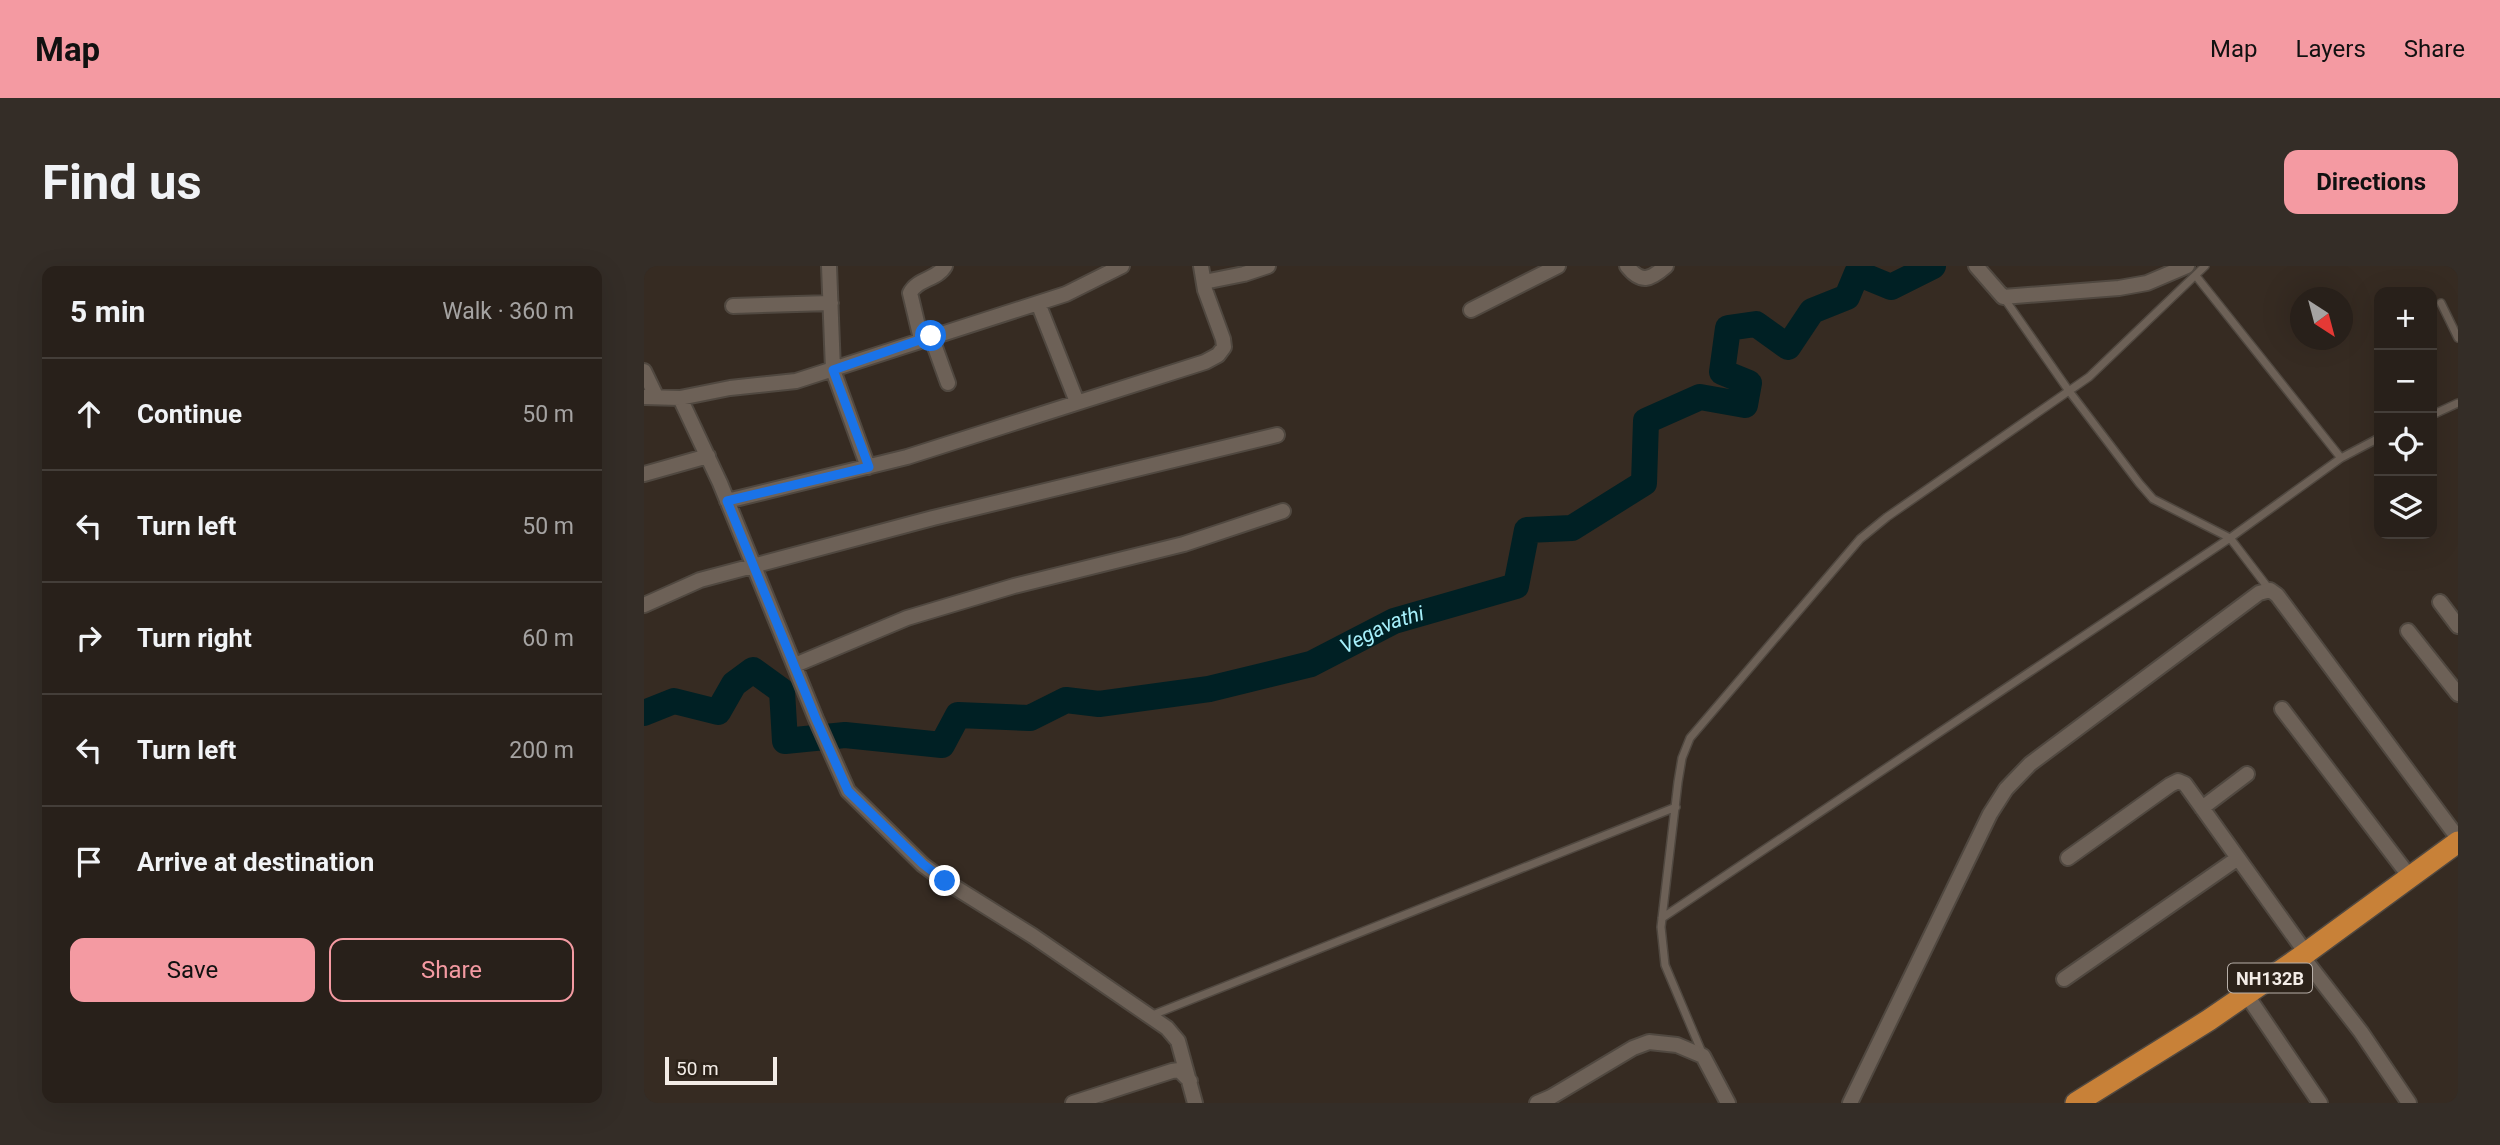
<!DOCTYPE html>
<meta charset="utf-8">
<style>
:root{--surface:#28201a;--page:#342d27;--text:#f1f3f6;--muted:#a5a3a2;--line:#443e39;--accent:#f49aa2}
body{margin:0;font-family:Roboto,sans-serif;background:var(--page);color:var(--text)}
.controls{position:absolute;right:21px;top:21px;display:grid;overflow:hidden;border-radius:14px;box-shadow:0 7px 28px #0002}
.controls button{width:63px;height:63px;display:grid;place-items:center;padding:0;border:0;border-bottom:2px solid var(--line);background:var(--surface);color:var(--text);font:35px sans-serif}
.compass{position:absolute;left:1646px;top:21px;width:63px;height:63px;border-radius:50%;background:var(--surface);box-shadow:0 7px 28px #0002;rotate:144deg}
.scale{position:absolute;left:21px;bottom:18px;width:112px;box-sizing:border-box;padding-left:7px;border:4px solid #f3ece6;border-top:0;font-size:19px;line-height:24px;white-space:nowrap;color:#f3ece6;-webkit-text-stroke:5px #2c2219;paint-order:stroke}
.stop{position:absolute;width:21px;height:21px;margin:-16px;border:5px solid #1a73e8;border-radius:50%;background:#fff}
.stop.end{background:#1a73e8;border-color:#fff;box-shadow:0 2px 7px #0008}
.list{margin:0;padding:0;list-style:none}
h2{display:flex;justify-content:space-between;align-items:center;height:91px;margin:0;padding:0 28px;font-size:30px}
h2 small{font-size:23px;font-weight:400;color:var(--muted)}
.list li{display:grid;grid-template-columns:46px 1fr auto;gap:21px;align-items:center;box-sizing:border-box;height:112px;padding:0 28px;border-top:2px solid var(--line)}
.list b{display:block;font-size:26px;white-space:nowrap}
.list em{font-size:23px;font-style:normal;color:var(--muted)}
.actions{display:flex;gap:14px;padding:21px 28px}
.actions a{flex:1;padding:16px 0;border:2px solid var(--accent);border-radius:14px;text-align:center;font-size:24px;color:var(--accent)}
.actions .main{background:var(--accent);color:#111}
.icon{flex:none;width:38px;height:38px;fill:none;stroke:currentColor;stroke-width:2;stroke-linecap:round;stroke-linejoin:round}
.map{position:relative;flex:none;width:1814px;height:837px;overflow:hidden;border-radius:14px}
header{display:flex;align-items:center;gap:42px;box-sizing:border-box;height:98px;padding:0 35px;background:var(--accent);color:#111}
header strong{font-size:33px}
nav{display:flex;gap:38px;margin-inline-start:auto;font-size:24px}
.intro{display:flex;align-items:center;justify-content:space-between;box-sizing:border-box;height:168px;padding:0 42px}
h1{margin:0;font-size:49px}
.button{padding:18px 32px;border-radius:14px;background:var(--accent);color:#111;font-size:24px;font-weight:700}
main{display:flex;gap:42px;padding:0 42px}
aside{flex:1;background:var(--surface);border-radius:14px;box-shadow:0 7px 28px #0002}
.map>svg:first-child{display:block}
</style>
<header>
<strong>Map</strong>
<nav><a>Map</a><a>Layers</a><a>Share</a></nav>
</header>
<div class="intro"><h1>Find us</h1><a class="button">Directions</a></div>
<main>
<aside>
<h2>5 min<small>Walk · 360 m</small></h2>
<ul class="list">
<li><svg class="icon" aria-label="ahead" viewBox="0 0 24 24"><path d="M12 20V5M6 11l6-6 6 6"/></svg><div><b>Continue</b></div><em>50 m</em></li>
<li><svg class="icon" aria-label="left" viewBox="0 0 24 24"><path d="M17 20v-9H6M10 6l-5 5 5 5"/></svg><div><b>Turn left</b></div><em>50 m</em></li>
<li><svg class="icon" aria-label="right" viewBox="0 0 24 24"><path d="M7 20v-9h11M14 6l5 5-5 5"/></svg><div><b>Turn right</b></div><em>60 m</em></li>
<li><svg class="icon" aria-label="left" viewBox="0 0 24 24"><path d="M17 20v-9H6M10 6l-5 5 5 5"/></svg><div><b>Turn left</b></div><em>200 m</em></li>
<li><svg class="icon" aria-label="arrive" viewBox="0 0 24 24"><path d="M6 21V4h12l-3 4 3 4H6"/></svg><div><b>Arrive at destination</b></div></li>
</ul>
<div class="actions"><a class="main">Save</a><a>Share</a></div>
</aside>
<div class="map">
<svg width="1814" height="837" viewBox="0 0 1814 837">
<rect width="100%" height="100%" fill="#362b22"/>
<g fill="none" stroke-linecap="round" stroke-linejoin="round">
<path stroke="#002024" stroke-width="26" id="s1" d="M 0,447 L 30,435 L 74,446 L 90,418 L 109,404 L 138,425 L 141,475 L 201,469 L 298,479 L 314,449 L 386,452 L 422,434 L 455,438 L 565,423 L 667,398 L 750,355 L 872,320 L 883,264 L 928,262 L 1000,217 L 1002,155 L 1056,131 L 1101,139 L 1105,117 L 1078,106 L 1084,62 L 1112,58 L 1144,81 L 1168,45 L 1203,31 L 1213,7 L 1247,21 L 1289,0"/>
<defs>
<path id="service" d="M 1552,10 L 1697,192
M 1360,32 L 1425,125 L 1495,217 L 1509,233 L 1586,272 L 1625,323
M 1797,37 L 1814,72
M 1788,149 L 1814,137
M 1018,652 L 1586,272 L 1697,192 L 1735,172
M 506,750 L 1032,541
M 1059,789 L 1021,699 L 1017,661 L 1034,516 L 1038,492 L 1046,472 L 1216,273 L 1243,251 L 1445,111 L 1561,0"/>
<path id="minor" d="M 185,0 L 189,104 L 224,201
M 983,0 C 997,18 1006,14 1022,0
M 1332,0 L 1359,31 L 1475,22 L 1503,17 L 1543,0
M 560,16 L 600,8 L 624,0
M 394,37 L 433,136
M 89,40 L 187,37
M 827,44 L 914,0
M 287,70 L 304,117
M 277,73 L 266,27 C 274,12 293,14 301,0
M 0,105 L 12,130
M 0,131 L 36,132 L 86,122 L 152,115 L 422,28 L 478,0
M 36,132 L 76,217 L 172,453 L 204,525 L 279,599 L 301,615 L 389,670 L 523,762 L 534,775 L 551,837
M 0,208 L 64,190
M 83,235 L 263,191 L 561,96 L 574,89 L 580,81 L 579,73 L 561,24 L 557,0
M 1796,336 L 1814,360
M 0,339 L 56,314 L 289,252 L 633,169
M 1764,365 L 1814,428
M 151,399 L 263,352 L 370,320 L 540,278 L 639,245
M 1638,443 L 1766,611
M 1558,542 L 1603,508
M 1424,592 L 1526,519 L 1534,515 L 1541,518 L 1662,687
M 1658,690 L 1717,766 L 1765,837
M 1420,713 L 1594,592
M 1602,728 L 1676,837
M 429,837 L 528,805 L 535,804 L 546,815
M 893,837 L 907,831 L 989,782 L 1005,776 L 1033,779 L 1059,790 L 1084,837
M 1206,837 L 1346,548 L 1362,523 L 1386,498 L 1615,327 L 1626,324 L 1633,329 L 1814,572"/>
<path id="trunk" d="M 1432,837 L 1565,754 L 1658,690 L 1814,576"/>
</defs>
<use href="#service" stroke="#504840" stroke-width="10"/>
<use href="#minor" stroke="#504840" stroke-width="18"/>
<use href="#trunk" stroke="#504840" stroke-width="24"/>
<use href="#service" stroke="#6d6157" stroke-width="7"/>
<use href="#minor" stroke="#6d6157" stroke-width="14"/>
<use href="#trunk" stroke="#c88138" stroke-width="21"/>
</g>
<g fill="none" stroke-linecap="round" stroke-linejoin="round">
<path stroke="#1a73e8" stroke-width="9" d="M 287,70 L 189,104 L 225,201 L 83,235 L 172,453 L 204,525 L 279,598 L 301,615"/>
</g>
<g text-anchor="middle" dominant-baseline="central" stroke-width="5" stroke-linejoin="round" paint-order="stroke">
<rect fill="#2c2219" stroke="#b7afa8" stroke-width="2" x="1584" y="697.5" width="84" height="29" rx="5"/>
<g font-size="18" font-weight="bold" fill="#f3ece6">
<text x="1626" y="712">NH132B</text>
</g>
<g font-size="21" font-style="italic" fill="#a5effa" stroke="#2c2219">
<text stroke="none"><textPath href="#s1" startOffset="852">Vegavathi</textPath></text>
</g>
</g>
</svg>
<div class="controls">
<button>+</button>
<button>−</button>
<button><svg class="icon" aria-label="locate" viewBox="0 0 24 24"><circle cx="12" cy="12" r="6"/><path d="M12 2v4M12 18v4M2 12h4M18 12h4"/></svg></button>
<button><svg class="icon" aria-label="layers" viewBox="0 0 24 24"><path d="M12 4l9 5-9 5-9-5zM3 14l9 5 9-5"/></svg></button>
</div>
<svg class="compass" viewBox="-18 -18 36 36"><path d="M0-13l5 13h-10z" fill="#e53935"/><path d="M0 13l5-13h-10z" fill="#a5a3a2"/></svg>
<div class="scale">50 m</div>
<div class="stop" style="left:287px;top:70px"></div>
<div class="stop end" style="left:301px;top:615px"></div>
</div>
</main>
